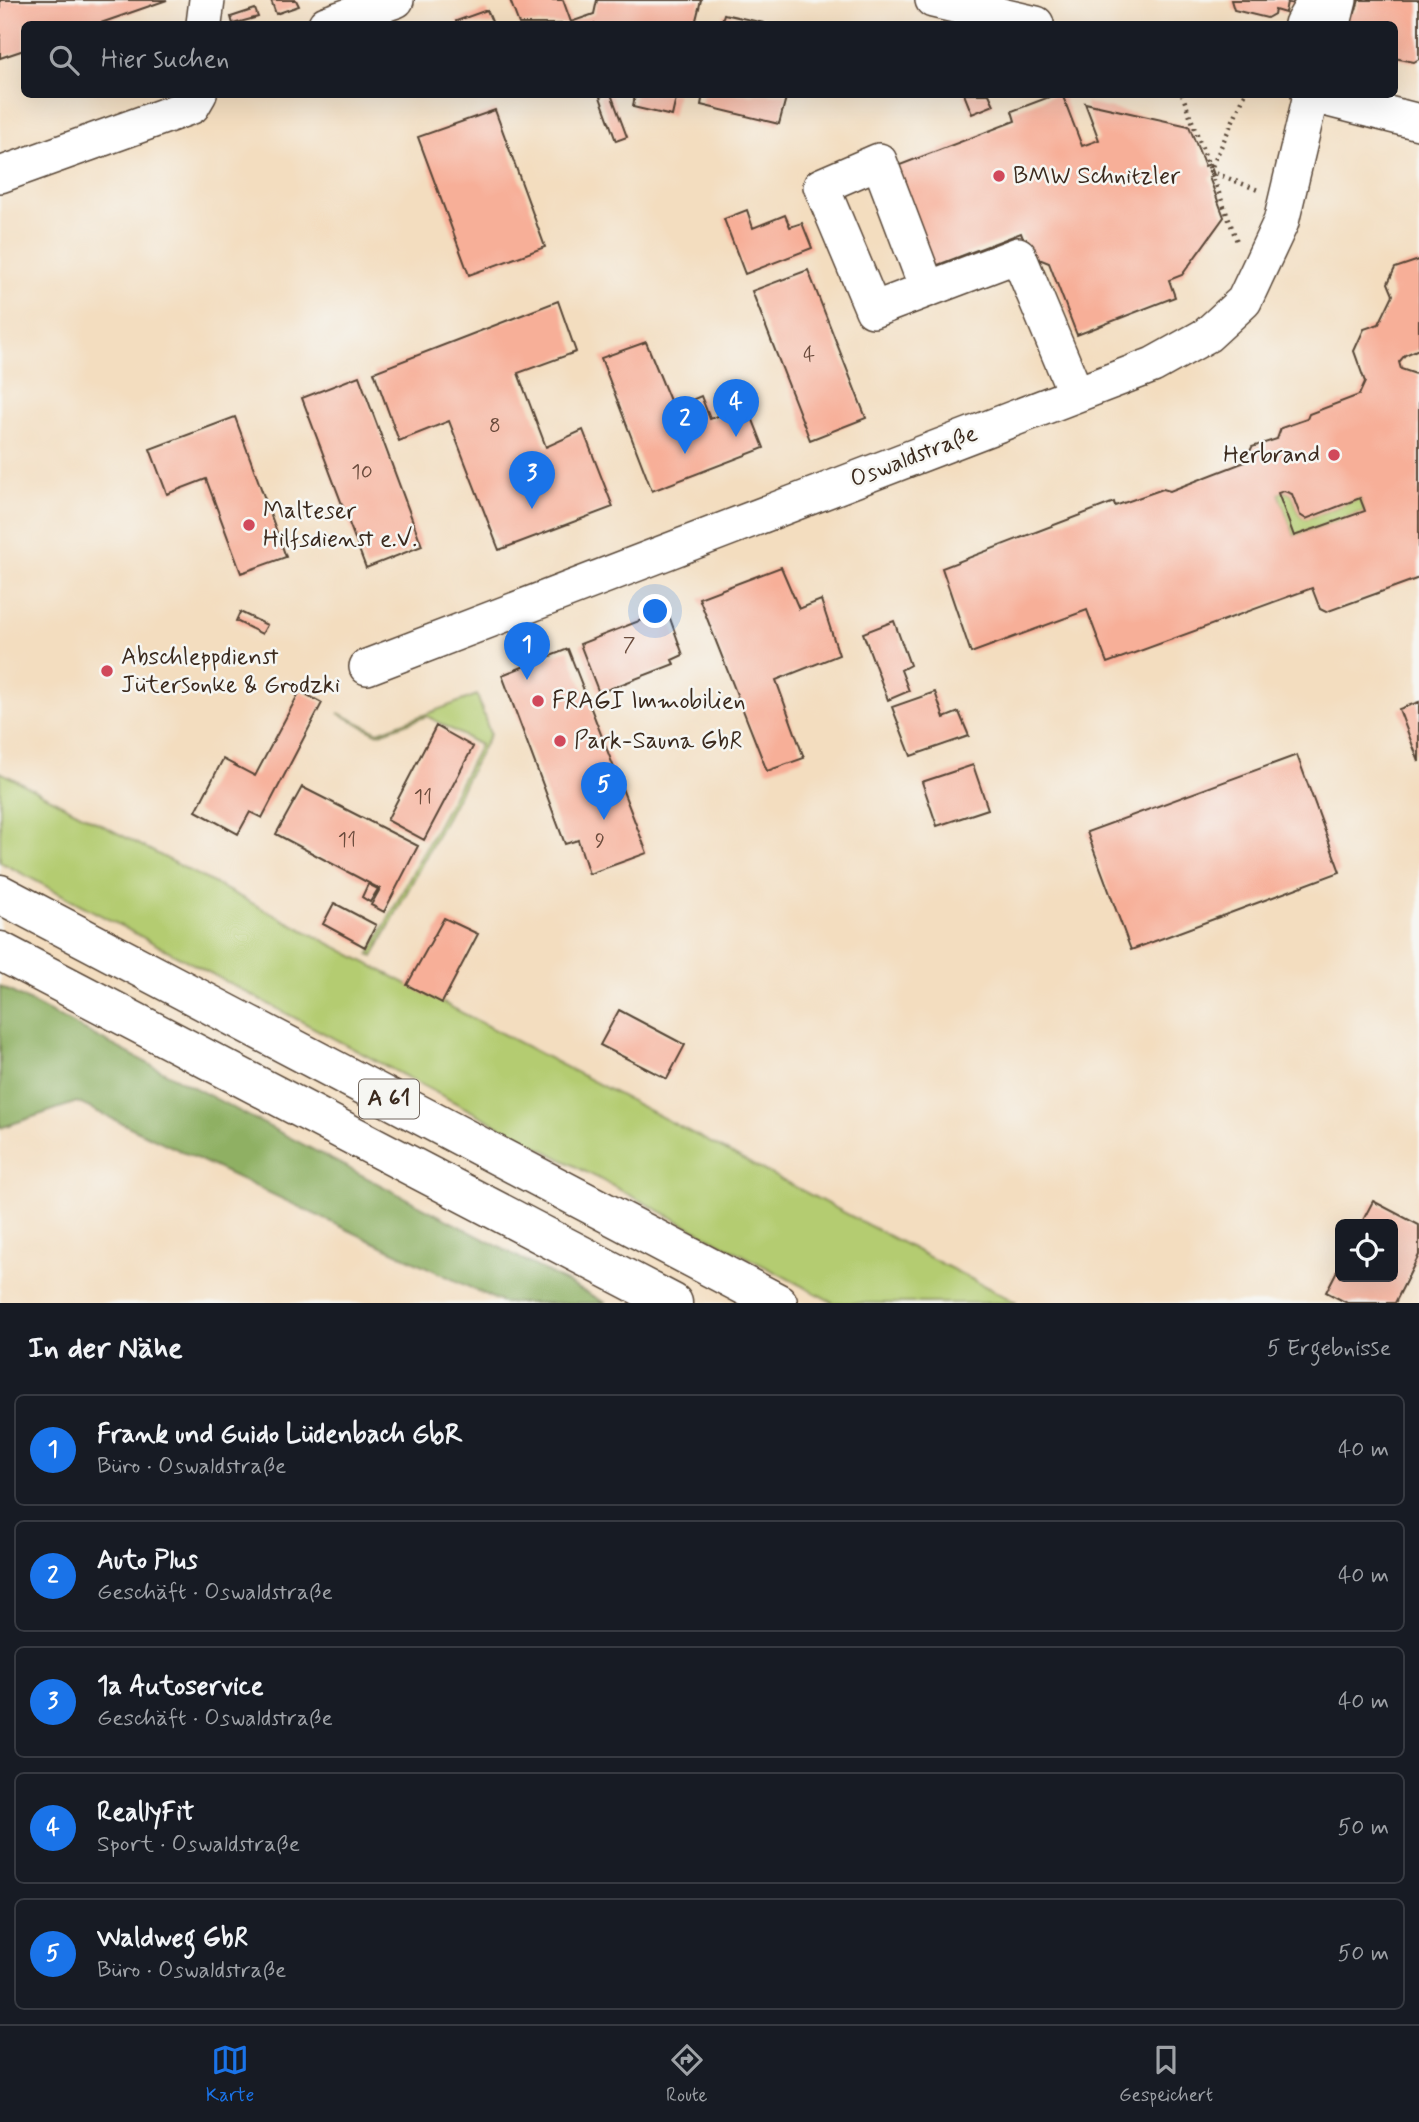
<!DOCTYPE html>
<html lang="de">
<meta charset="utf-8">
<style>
:root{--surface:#171b24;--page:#20242c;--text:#f1f3f6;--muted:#9ea1a6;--line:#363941;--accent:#1a73e8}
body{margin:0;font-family:Mynerve,sans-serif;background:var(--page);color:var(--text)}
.controls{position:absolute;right:21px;bottom:21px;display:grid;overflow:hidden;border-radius:10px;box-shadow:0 7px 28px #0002}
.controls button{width:63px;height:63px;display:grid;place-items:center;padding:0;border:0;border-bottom:2px solid var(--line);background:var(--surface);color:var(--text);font:35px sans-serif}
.you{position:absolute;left:656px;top:612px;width:24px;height:24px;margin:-18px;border:5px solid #fff;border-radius:50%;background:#1a73e8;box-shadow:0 0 0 10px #1a73e833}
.badge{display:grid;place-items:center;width:46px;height:46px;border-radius:50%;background:var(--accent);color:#fff;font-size:23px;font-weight:700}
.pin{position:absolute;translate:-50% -58px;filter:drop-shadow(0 2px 4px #0008)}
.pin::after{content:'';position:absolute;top:37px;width:24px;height:21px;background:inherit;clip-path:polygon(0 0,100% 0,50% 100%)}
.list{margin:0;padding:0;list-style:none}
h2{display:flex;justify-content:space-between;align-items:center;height:91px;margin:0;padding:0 28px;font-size:30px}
h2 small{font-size:23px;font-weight:400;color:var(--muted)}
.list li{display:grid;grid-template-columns:46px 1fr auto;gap:21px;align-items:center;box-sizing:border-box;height:112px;margin:0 14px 14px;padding:0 14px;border:2px solid var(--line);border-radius:10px}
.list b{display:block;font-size:26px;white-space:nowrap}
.list p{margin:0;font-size:23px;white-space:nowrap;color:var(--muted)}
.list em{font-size:23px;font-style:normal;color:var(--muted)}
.icon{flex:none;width:38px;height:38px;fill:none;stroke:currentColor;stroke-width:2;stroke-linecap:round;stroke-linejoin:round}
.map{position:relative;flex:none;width:1419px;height:1303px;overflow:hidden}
.search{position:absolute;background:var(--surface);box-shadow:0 7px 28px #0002;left:21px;right:21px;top:21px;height:77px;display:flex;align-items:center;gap:18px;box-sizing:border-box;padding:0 24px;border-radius:10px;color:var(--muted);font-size:26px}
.sheet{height:721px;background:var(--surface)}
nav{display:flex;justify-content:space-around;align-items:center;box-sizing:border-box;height:98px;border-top:2px solid var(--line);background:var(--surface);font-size:19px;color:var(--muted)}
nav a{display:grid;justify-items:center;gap:4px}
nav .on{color:var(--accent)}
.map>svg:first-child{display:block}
</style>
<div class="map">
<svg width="1419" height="1303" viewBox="0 0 1419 1303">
<rect width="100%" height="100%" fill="#f6f6f2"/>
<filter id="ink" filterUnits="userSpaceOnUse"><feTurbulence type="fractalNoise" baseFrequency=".0143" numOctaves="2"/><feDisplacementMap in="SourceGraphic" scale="14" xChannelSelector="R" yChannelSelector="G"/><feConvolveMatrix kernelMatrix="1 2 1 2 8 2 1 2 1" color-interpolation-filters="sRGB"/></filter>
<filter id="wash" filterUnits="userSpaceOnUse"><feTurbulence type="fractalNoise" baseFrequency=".00686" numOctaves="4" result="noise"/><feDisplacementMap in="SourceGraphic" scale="28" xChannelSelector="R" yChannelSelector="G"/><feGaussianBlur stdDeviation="1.57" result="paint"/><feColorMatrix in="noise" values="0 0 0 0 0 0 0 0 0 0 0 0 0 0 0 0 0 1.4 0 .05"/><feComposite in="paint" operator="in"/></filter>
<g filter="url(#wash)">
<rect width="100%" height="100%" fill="#f3ddbf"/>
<path fill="#b4cc71" stroke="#787b48" stroke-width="2" d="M 1284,491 L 1292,494 L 1300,515 L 1306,519 L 1360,498 L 1365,511 L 1294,536 L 1278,493 Z
M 477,695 L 490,734 L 373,957 L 369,955 L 480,745 L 427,716 L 378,734 L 338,713 L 378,732 Z
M 0,772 C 339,949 679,1124 1017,1303 L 834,1303 L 0,862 Z"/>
<path fill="#8fb063" stroke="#656d40" stroke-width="2" d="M 0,986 L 606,1303 L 503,1303 L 77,1102 L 0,1128 Z"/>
<g id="blocks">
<path fill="#f7af98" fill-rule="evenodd" d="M 0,0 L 167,0 L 98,24 L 24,24 L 24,50 L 0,58 Z
M 271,0 L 296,0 L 299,6 L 276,14 Z
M 510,0 L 563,0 L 571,22 L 594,14 L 597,0 L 701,0 L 695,24 L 519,24 Z
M 1231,0 L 1294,0 L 1293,4 L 1287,2 L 1285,13 L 1275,10 L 1274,14 L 1267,18 L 1234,10 Z
M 1359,0 L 1419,0 L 1419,59 L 1414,62 L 1394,58 L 1394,24 L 1340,24 L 1345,9 L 1355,13 Z
M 255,9 L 258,17 L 233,24 L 231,17 Z
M 487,10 L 493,24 L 457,24 L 456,21 Z
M 724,14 L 764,23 L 764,24 L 721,24 Z
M 605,94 L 611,94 L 627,137 L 616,141 L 600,97 Z
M 635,94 L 677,94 L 672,116 L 633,107 Z
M 703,94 L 787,94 L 779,124 L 701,105 Z
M 964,94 L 989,94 L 994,105 L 972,114 Z
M 1057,94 L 1062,94 L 1082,146 L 1099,140 L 1085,103 L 1189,126 L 1205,166 L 1210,164 L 1214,175 L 1209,177 L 1224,217 L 1182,275 L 1169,280 L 1175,297 L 1077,335 L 1049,263 L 1029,255 L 1021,233 L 930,268 L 892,168 L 1015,121 L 1012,111 Z
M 495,110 L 545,247 L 469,275 L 418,137 Z
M 747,210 L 753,228 L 785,215 L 790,227 L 802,223 L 812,248 L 745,274 L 724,219 Z
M 1419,260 L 1419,349 L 1405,355 L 1399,362 L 1401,369 L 1419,375 L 1419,578 L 1326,612 L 1320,609 L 1312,588 L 1107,663 L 1087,610 L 971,653 L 942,568 L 1114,502 L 1115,506 L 1163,489 L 1170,491 L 1245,462 L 1252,447 L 1277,439 L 1281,428 L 1307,419 L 1309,414 L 1359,395 L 1365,382 L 1354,351 L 1364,329 L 1379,324 L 1393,295 L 1388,283 L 1395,268 ZM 1284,491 L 1292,494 L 1300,515 L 1306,519 L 1360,498 L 1365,511 L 1294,536 L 1278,493 Z
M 808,270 L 866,418 L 810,440 L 752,291 Z
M 558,301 L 576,352 L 518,373 L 546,447 L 583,430 L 613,507 L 499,550 L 449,421 L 399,441 L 374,372 Z
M 646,342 L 673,408 L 701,396 L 710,419 L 747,405 L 764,448 L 652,491 L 601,358 Z
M 359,376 L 422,546 L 366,568 L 302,398 Z
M 235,417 L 286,557 L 241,573 L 206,479 L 167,494 L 150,449 Z
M 781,567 L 799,609 L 821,600 L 839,655 L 776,680 L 804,758 L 767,771 L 699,598 Z
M 667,610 L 683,655 L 672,660 L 674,664 L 599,693 L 580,644 Z
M 240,612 L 267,625 L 262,634 L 236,621 Z
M 894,621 L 910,665 L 901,670 L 909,691 L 888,700 L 863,633 Z
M 568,649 L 647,853 L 589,874 L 578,840 L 565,844 L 502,675 Z
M 300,691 L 322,703 L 262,818 L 250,812 L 238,834 L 196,811 L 223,759 L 255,776 Z
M 935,692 L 944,718 L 959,712 L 969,736 L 911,756 L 892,707 Z
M 1419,702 L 1419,762 L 1399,709 Z
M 436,726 L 473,747 L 424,840 L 387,820 Z
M 1297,755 L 1340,872 L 1131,950 L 1087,832 Z
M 973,765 L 988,809 L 937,826 L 922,782 Z
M 302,787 L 418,846 L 384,912 L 371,905 L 380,889 L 276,834 Z
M 368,884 L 378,889 L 370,902 L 362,897 Z
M 334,903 L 376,925 L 365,947 L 323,924 Z
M 444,918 L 478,934 L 442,1003 L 407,985 Z
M 619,1010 L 685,1045 L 667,1079 L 600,1045 Z
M 1373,1201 L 1419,1225 L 1419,1255 L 1395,1303 L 1347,1303 L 1326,1292 L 1340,1265 L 1340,1277 L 1393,1277 L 1393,1224 L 1361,1224 Z"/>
</g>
</g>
<g filter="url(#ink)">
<use href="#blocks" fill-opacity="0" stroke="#574536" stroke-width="2"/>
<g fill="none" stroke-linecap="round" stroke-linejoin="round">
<defs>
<path id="minor" d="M 933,0 L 1036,24
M 204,24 L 207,0
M 326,24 L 396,0
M 1302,24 L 1316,0
M 1333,24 L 1339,0
M 1309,94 L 1419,122
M 0,175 L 192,106 L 199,94
M 927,288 L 879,161 L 821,186 L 873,310 L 1018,255 L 1076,394
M 367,667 L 1153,365 L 1207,335 L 1244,301 L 1281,222 L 1311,95"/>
<path id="highway" d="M 0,894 L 778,1303
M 0,951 L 673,1303"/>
</defs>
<use href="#minor" stroke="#574536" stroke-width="38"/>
<use href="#highway" stroke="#574536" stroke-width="41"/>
<path stroke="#574536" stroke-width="4.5" stroke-dasharray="2 5" stroke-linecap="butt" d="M 1182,94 L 1238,244
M 1245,94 L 1210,171 L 1258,190"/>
<use href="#minor" stroke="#fff" stroke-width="35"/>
<use href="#highway" stroke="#fff" stroke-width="38"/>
</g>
</g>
<g fill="#d1495b" stroke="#f6f6f2" stroke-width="2.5">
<circle cx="999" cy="176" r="7"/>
<circle cx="1334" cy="455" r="7"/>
<circle cx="249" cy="525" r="7"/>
<circle cx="107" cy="671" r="7"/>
<circle cx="538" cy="701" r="7"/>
<circle cx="560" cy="741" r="7"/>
</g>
<g text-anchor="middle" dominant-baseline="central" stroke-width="5" stroke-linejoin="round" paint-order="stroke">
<g font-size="21" fill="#6a4b3c">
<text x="809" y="355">4</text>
<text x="495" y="426">8</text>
<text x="362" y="472">10</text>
<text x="629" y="645">7</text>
<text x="423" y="797">11</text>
<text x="347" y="840">11</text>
<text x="600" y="841">9</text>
</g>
<rect fill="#f6f6f2" stroke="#73675e" stroke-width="2" x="359" y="1079.5" width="60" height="39" rx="5"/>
<g font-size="23" font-weight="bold" fill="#3b2a1e">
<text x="389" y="1099">A 61</text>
</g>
<g font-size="24" fill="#3b2a1e" stroke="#f6f6f2" text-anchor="start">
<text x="1013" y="176">BMW Schnitzler</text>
<text x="1320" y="455" text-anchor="end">Herbrand</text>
<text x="263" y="511">Malteser<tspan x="263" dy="28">Hilfsdienst e.V.</tspan></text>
<text x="121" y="657">Abschleppdienst<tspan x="121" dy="28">Jütersonke &amp; Grodzki</tspan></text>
<text x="552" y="701">FRAGI Immobilien</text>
<text x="574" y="741">Park-Sauna GbR</text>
</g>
<g font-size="24" fill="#3b2a1e" stroke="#f6f6f2">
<text transform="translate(914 457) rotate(-21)">Oswaldstraße</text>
</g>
</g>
</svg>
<div class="controls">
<button><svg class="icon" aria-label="locate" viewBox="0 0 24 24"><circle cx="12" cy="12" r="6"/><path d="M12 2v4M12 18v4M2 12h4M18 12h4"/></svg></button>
</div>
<div class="you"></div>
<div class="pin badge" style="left:527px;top:680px">1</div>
<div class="pin badge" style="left:685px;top:454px">2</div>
<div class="pin badge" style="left:532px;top:509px">3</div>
<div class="pin badge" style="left:736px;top:437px">4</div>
<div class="pin badge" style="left:604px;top:820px">5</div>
<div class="search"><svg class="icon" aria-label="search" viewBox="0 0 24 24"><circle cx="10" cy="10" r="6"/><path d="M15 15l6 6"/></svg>Hier suchen</div>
</div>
<section class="sheet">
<h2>In der Nähe<small>5 Ergebnisse</small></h2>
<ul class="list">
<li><span class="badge">1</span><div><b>Frank und Guido Lüdenbach GbR</b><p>Büro · Oswaldstraße</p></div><em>40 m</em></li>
<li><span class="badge">2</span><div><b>Auto Plus</b><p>Geschäft · Oswaldstraße</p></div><em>40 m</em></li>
<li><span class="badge">3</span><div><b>1a Autoservice</b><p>Geschäft · Oswaldstraße</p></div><em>40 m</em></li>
<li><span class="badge">4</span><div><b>ReallyFit</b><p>Sport · Oswaldstraße</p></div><em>50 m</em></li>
<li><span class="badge">5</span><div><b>Waldweg GbR</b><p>Büro · Oswaldstraße</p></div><em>50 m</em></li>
</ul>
</section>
<nav>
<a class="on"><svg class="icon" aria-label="map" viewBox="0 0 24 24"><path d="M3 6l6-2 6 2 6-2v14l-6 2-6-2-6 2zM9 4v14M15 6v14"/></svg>Karte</a>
<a><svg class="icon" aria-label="directions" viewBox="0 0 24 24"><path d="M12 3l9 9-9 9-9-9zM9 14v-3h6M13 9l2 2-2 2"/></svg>Route</a>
<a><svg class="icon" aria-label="saved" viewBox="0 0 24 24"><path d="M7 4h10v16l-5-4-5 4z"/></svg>Gespeichert</a>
</nav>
